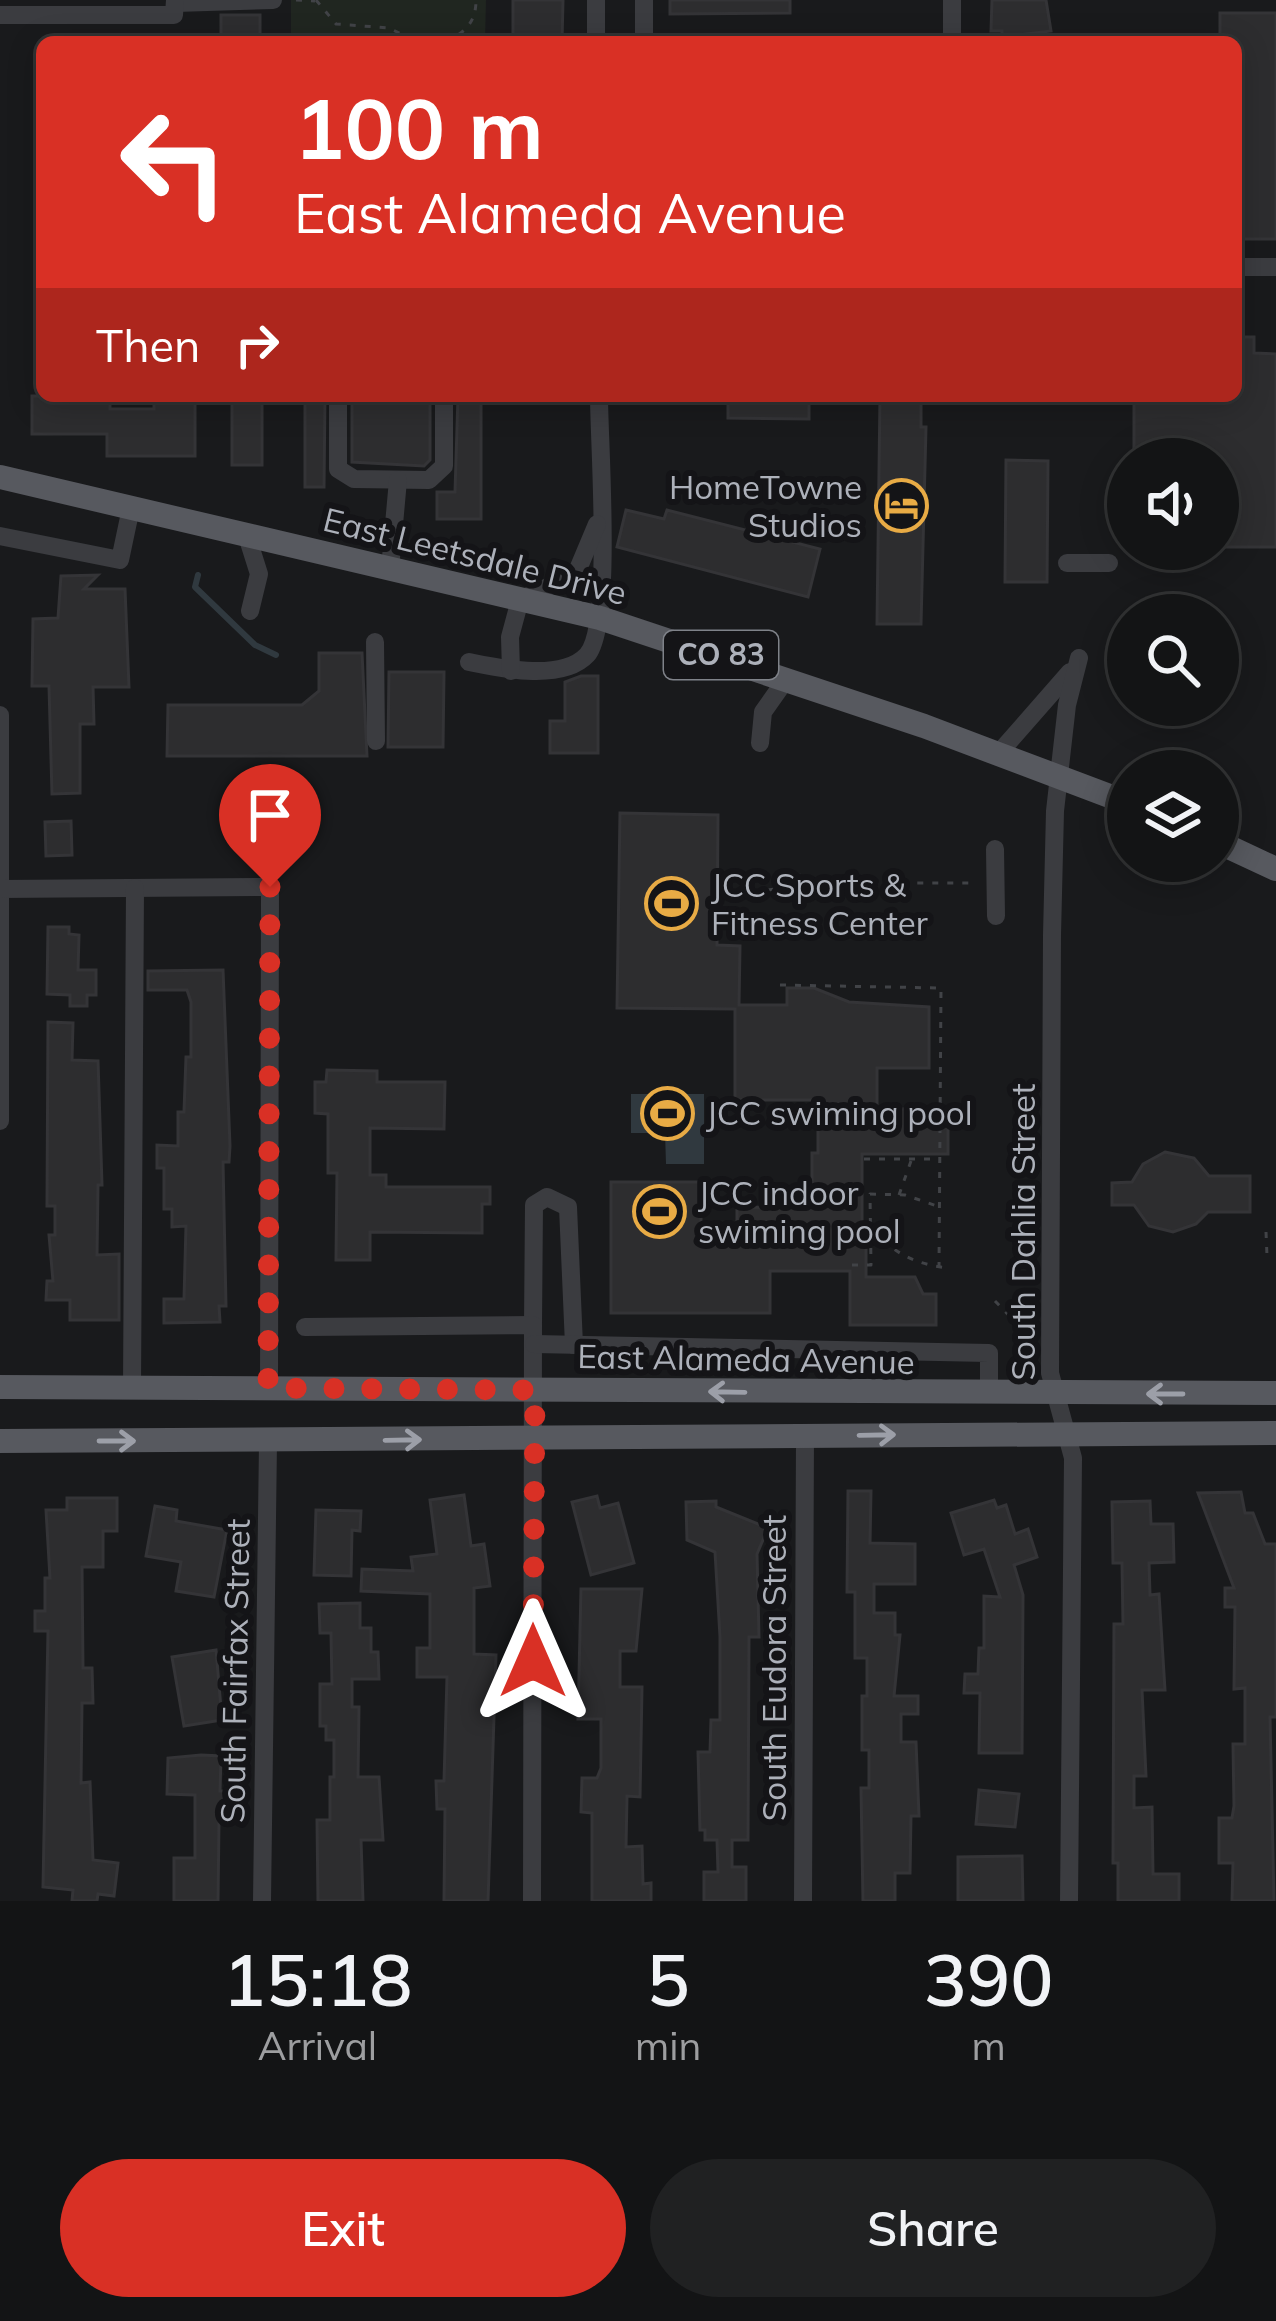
<!DOCTYPE html>
<html lang="en">
<head>
<meta charset="utf-8">
<style>
  :root { --surface:#131415; --page:#202122; --text:#f1f3f6; --muted:#9d9ea0; --line:#323334; --accent:#d93025 }
  body { margin:0; font-family:Mulish,sans-serif; background:var(--page); color:var(--text); height:100vh; display:flex; flex-direction:column; font-size:45px; white-space:nowrap }
  * { box-sizing:border-box; margin:0 }
  p { font-size:39px; color:var(--muted) }
  .icon { flex:none; width:66px; height:66px; fill:none; stroke:currentColor; stroke-width:2; stroke-linecap:round; stroke-linejoin:round }
  .map { position:relative; height:1901px; overflow:hidden }
  .panel { display:flex; flex-direction:column; background:var(--surface); flex:1 }
  .panel>* { flex:none }
  .hud { position:absolute; left:36px; top:36px; width:1206px; height:366px; border-radius:18px; box-shadow:0 6px 30px #0003,0 0 0 3px var(--line); background:#d93025; color:#fff; overflow:hidden }
  .tools { position:absolute; left:1107px; top:438px; display:grid; gap:24px }
  .tools a { display:grid; place-items:center; width:132px; height:132px; border-radius:50%; background:var(--surface); box-shadow:0 6px 30px #0003,0 0 0 3px var(--line); font-size:60px }
  .pin { position:absolute; display:grid; place-items:center; width:102px; height:102px; color:#fff; margin:-123px -51px; border-radius:50% 50% 50% 0; rotate:-45deg; box-shadow:0 0 12px #0007 }
  .pin .icon { rotate:45deg }
  .me { position:absolute; width:132px; margin:-66px; rotate:0deg; stroke-linejoin:round; filter:drop-shadow(0 0 9px #0008) }
  .turn { display:flex; align-items:center; gap:42px; height:252px; padding:0 60px; font-size:54px }
  .turn .icon { width:156px; height:156px; stroke-width:2.5 }
  .turn b { display:block; font-size:84px; line-height:102px }
  .then { display:flex; align-items:center; height:114px; padding:0 60px; background:#0003; gap:24px; font-size:45px }
  .eta { display:flex; justify-content:space-evenly; align-items:center; height:204px; text-align:center }
  .eta b { font-size:72px; font-weight:600; line-height:84px }
  .button { display:flex; gap:24px; margin-top:auto; padding:24px 60px }
  .button a { flex:1; height:138px; border-radius:72px; background:var(--accent); color:#fff; font-size:48px; font-weight:600; line-height:138px; text-align:center }
  .button a+a { background:var(--page); color:var(--text) }
  .map>svg:first-child { display:block }
  .green { fill:#202620 }
  .water { fill:#30393f }
  .lines { fill:none; stroke-linecap:round; stroke-linejoin:round }
  .stream { stroke:#30393f; stroke-width:6 }
  .building { fill:#2d2d2f; stroke:#343437; stroke-width:3 }
  .path { stroke:#414347; stroke-width:3; stroke-dasharray:6 9; stroke-linecap:butt }
  .minor { stroke:#3b3c40; stroke-width:18 }
  .major { stroke:#57595f; stroke-width:24 }
  .oneway { stroke:#9c9fa8 }
  .route { stroke:#d93025; stroke-width:21; stroke-dasharray:0 37.8 }
  .labels { text-anchor:middle; stroke-width:12; stroke-linejoin:round; paint-order:stroke }
  .shield { fill:#141417; stroke:#7f8289; stroke-width:3 }
  .shield-label { font-size:30px; font-weight:bold; fill:#adb1ba }
  .poi-label { font-size:33px; fill:#adb1ba; stroke:#141417; text-anchor:start }
  .street-label { font-size:33px; fill:#adb1ba; stroke:#141417 }
</style>
</head>
<body>
<div class="map">
<svg width="1276" height="1901" viewBox="0 0 1276 1901">
  <rect width="100%" height="100%" fill="#191a1c"/>
  <!-- green -->
  <path class="green" d="M291,0H486L485,42H291Z"/>
  <!-- water -->
  <path class="water" d="M631,1094H704V1164H666L665,1133H631Z"/>
  <g class="lines">
    <!-- stream -->
    <path class="stream" d="M198,575L195,587L255,645L276,655"/>
  </g>
  <!-- building -->
  <g class="building">
    <path d="M513,0H563L562,42H513Z"/>
    <path d="M670,0H790V13L670,14Z"/>
    <path d="M992,0H1046L1051,31L1002,37V31H991Z"/>
    <path d="M1220,13H1276V239H1236V42H1220Z"/>
    <rect x="221" y="15" width="39" height="22"/>
    <path d="M1236,337H1254V353L1276,354V547H1218V459H1134V396H1236Z"/>
    <path d="M32,396H110V409H154V396H195V456H107V434H32Z"/>
    <rect x="232" y="396" width="30" height="69"/>
    <path d="M305,396H325L324,487H305Z"/>
    <path d="M352,396H430V460L424,466L352,462Z"/>
    <path d="M458,396H481V519H437V492H455Z"/>
    <path d="M728,396H809V419L728,418Z"/>
    <path d="M880,396H921V427H926L921,624H877Z"/>
    <path d="M1006,460L1048,461L1047,582H1005Z"/>
    <path d="M626,510L664,519L667,510L820,549L808,597L617,547Z"/>
    <path d="M98,575L84,589H125L129,687H93L94,724H80V793L52,794L49,686H32L33,619L58,618L61,576Z"/>
    <path d="M319,653H362L367,756H167L168,705H302L319,691Z"/>
    <path d="M389,672H444L443,747H388Z"/>
    <path d="M581,676H598V753H550V721H565V682Z"/>
    <path d="M620,813L718,815L717,945L740,946L739,1005H787V988H814L849,1002L929,1007V1068H877V1109H948V1154H862V1223H866V1277H915L923,1294H936V1325H850V1271H770V1313H611V1182H701V1231H737V1207L812,1208V1153H818V1100H735V1009L617,1008Z"/>
    <path d="M71,821L72,855L46,856L45,822Z"/>
    <path d="M48,927H69V934L79,935L78,970H96V995H87V1006H70V995L47,994Z"/>
    <path d="M223,970L230,1146L229,1162H223L226,1306H219L220,1322L164,1323V1299H184L186,1226L172,1227V1209H164V1168H157V1145L178,1146V1112H184L186,1057H191V1002L187,990H148V971Z"/>
    <path d="M48,1022L73,1023L72,1060L98,1061L102,1185H98L97,1255L119,1254V1320H70V1300H46L47,1281H53L49,1235H55V1206H47Z"/>
    <path d="M327,1070L377,1071V1082H445L444,1129L370,1128V1175H386V1187H490V1204H482V1233L370,1232V1260H336L337,1173H328V1114L315,1113V1082H326Z"/>
    <path d="M1165,1152L1194,1158L1209,1176H1250V1212H1208L1196,1224L1173,1232L1149,1226L1134,1205H1112V1183L1132,1182L1143,1164Z"/>
    <path d="M848,1491H871L870,1543L915,1544V1584H874V1613H895V1635H900L894,1696H918V1714H901V1742H916L919,1816H911L910,1873H895V1901H863L861,1788H869V1750H862V1696H867V1658H855V1592H847Z"/>
    <path d="M1241,1492L1245,1513H1253L1265,1544H1276V1717H1270L1274,1901H1232L1233,1863H1219V1818H1232L1234,1806L1233,1744H1245V1688L1234,1689L1235,1607H1225V1588H1234L1198,1493Z"/>
    <path d="M464,1495L471,1546L484,1544L490,1586L474,1588V1654L496,1655L488,1901H444L445,1809H437L436,1781H444L447,1677H417V1648H430V1594L361,1591L362,1569L413,1571L411,1557L437,1554L430,1500Z"/>
    <path d="M597,1496L600,1508L618,1503L634,1563L591,1575L572,1502Z"/>
    <path d="M67,1498H117V1531H103V1567H82L83,1668H92L93,1703H82L81,1783L90,1782L93,1860L118,1863L114,1896L98,1894L97,1901H72L73,1890L43,1887L48,1631H35V1611H45V1578H50L46,1510H67Z"/>
    <path d="M994,1500L997,1508L1006,1505L1015,1534L1028,1529L1037,1557L1014,1565L1023,1595L1022,1753H979L980,1693H964L965,1674H978L979,1648H984V1596L1000,1597L984,1549L964,1555L951,1513Z"/>
    <path d="M716,1501V1507L768,1528L757,1554L759,1637H749L748,1840H732V1867H746V1901H704V1872H718L717,1840H705V1830H700L698,1752H710L711,1720H720V1637L715,1552L687,1540L686,1502Z"/>
    <path d="M1150,1501L1151,1524H1173L1174,1562L1149,1563L1150,1595L1159,1594L1165,1690H1142L1146,1776H1134V1808L1152,1807L1153,1874H1179V1901H1118V1863H1113L1114,1624H1123L1122,1563H1113L1112,1502Z"/>
    <path d="M155,1506L177,1510L176,1521L227,1530L214,1597L176,1591L181,1562L146,1556Z"/>
    <path d="M316,1510L361,1511L360,1531L352,1530L351,1576L314,1575Z"/>
    <path d="M581,1589H642L636,1651H620V1687H642L640,1797L627,1796L626,1847L642,1846L643,1884L651,1883V1901H592V1813L581,1812L582,1778H597L601,1768V1719H578Z"/>
    <path d="M360,1603V1628H371V1652H378L379,1679H352V1707H359L358,1777H379L383,1840H361L363,1901H318L317,1820H330V1777H334V1740H326V1726H320V1684H332L331,1633H320L319,1604Z"/>
    <path d="M216,1650L222,1720L184,1726L172,1657Z"/>
    <path d="M201,1755L221,1756L220,1791H225L224,1821H219L218,1901H174V1858H195V1795L167,1794L168,1758Z"/>
    <path d="M979,1790L1019,1794L1015,1827L976,1824Z"/>
    <path d="M1022,1856L1023,1901H958V1857Z"/>
  </g>
  <g class="lines">
    <!-- path -->
    <g class="path">
      <path d="M296,0L315,1"/>
      <path d="M316,0L336,24L389,28L417,42"/>
      <path d="M446,42C465,32 476,23 476,0"/>
      <path d="M776,886V879H800L799,873"/>
      <path d="M738,894L822,883H975"/>
      <path d="M780,985L941,988L939,1267"/>
      <path d="M864,1159H937"/>
      <path d="M899,1195L911,1161"/>
      <path d="M873,1229C893,1254 918,1265 949,1268"/>
      <path d="M1266,1232L1267,1256"/>
      <path d="M852,1265H871L870,1194L905,1195L937,1206"/>
      <path d="M995,1301L1020,1327"/>
    </g>
    <!-- minor -->
    <g class="minor">
      <path d="M596,0V42"/>
      <path d="M644,0V42"/>
      <path d="M952,0V42"/>
      <path d="M175,3L273,0"/>
      <path d="M0,15H174L175,0"/>
      <path d="M1236,267H1276"/>
      <path d="M338,396V469L354,479L429,480L444,466V396"/>
      <path d="M0,536L120,560L131,508"/>
      <path d="M247,536L259,574L250,611"/>
      <path d="M1067,563H1109"/>
      <path d="M390,569L398,480"/>
      <path d="M375,642L376,741"/>
      <path d="M469,662C499,668 562,682 587,655C613,626 599,445 599,396"/>
      <path d="M511,671L510,637L520,600L576,574L597,524"/>
      <path d="M0,715V1121"/>
      <path d="M760,743L763,712L787,678"/>
      <path d="M999,753L1070,672"/>
      <path d="M995,849L996,916"/>
      <path d="M1,889L270,887L269,1388"/>
      <path d="M533,1325L534,1205L547,1197L568,1207L574,1345"/>
      <path d="M305,1327L533,1325L532,1901"/>
      <path d="M534,1344L989,1353V1394"/>
      <path d="M132,1388L135,888"/>
      <path d="M262,1901L268,1442"/>
      <path d="M803,1901L805,1436"/>
      <path d="M1069,1901L1073,1458L1050,1373L1052,935L1055,811L1067,705L1079,658"/>
    </g>
    <!-- major -->
    <g class="major">
      <path d="M0,477L600,618L924,726L1128,803"/>
      <path d="M1218,842L1276,869"/>
      <path d="M0,1387L1276,1393"/>
      <path d="M0,1441L1276,1433"/>
    </g>
  </g>
  <!-- one-way arrows -->
  <defs><path id="oneway-shaft" d="M-6 0H5M1.5-3L5.5 0L1.5 3" fill="none" stroke-width="1.6" stroke-linecap="round" stroke-linejoin="round" transform="scale(3)"/></defs>
  <g class="oneway">
    <use href="#oneway-shaft" transform="translate(727 1392) rotate(-179)"/>
    <use href="#oneway-shaft" transform="translate(1165 1394) rotate(180)"/>
    <use href="#oneway-shaft" transform="translate(877 1435) rotate(-1)"/>
    <use href="#oneway-shaft" transform="translate(403 1440) rotate(-1)"/>
    <use href="#oneway-shaft" transform="translate(117 1441)"/>
  </g>
  <g class="lines">
    <!-- route -->
    <path class="route" d="M270,887L268,1388L535,1390L533,1661"/>
  </g>
  <!-- icons -->
  <defs>
    <symbol id="hotel-ring" viewBox="-11 -11 22 22"><circle r="9.5" fill="#141417" stroke="#e8ab45" stroke-width="1.5"/><path d="M-6-4.5h1.5V1H6V5H4.5V3h-9V5H-6ZM-4 0a1.8 1.8 0 1 1 3.6 0ZM.5 0V-2.5h3Q6-2.5 6 0Z" fill="#e8ab45"/></symbol>
    <symbol id="stadium-ring" viewBox="-11 -11 22 22"><circle r="9.5" fill="#141417" stroke="#e8ab45" stroke-width="1.5"/><path d="M0-5a6.5 5 0 1 0 0 10a6.5 5 0 1 0 0-10ZM-3.5-1.8h7v3.6h-7Z" fill="#e8ab45"/></symbol>
  </defs>
  <g fill-rule="evenodd">
    <use href="#hotel-ring" x="872" y="476" width="59" height="59"/>
    <use href="#stadium-ring" x="642" y="874" width="59" height="59"/>
    <use href="#stadium-ring" x="638" y="1084" width="59" height="59"/>
    <use href="#stadium-ring" x="630" y="1182" width="59" height="59"/>
  </g>
  <g class="labels">
    <!-- shield labels -->
    <rect class="shield" x="664" y="631" width="114" height="48" rx="9"/>
    <g class="shield-label">
      <text x="721" y="665">CO 83</text>
    </g>
    <!-- poi labels -->
    <g class="poi-label">
      <text x="862" y="499" text-anchor="end">HomeTowne<tspan x="862" dy="38">Studios</tspan></text>
      <text x="711" y="897">JCC Sports &amp;<tspan x="711" dy="38">Fitness Center</tspan></text>
      <text x="706" y="1125">JCC swiming pool</text>
      <text x="698" y="1205">JCC indoor<tspan x="698" dy="38">swiming pool</tspan></text>
    </g>
    <!-- street labels -->
    <g class="street-label">
      <text transform="translate(475 556) rotate(14)" y="12">East Leetsdale Drive</text>
      <text transform="translate(1023 1232) rotate(-90)" y="12">South Dahlia Street</text>
      <text transform="translate(746 1359) rotate(1)" y="12">East Alameda Avenue</text>
      <text transform="translate(774 1668) rotate(-90)" y="12">South Eudora Street</text>
      <text transform="translate(235 1671) rotate(-89)" y="12">South Fairfax Street</text>
    </g>
  </g>
</svg>
<div class="tools">
<a><svg class="icon" aria-label="sound" viewBox="0 0 24 24"><path d="M4 9h4l5-4v14l-5-4H4zM17 9q2 3 0 6"/></svg></a>
<a><svg class="icon" aria-label="search" viewBox="0 0 24 24"><circle cx="10" cy="10" r="6"/><path d="M15 15l6 6"/></svg></a>
<a><svg class="icon" aria-label="layers" viewBox="0 0 24 24"><path d="M12 4l9 5-9 5-9-5zM3 14l9 5 9-5"/></svg></a>
</div>
<div class="pin" style="left:270px;top:887px;background:#d93025"><svg class="icon" aria-label="arrive" viewBox="0 0 24 24"><path d="M6 21V4h12l-3 4 3 4H6"/></svg></div>
<svg class="me" style="left:533px;top:1661px" viewBox="-20 -20 40 40"><path d="M0-17L14 15 0 8-14 15z" fill="#d93025" stroke="#fff" stroke-width="4"/></svg>
<div class="hud">
<div class="turn"><svg class="icon" aria-label="left" viewBox="0 0 24 24"><path d="M17 20v-9H6M10 6l-5 5 5 5"/></svg><div><b>100 m</b>East Alameda Avenue</div></div>
<div class="then">Then<svg class="icon" aria-label="right" viewBox="0 0 24 24"><path d="M7 20v-9h11M14 6l5 5-5 5"/></svg></div>
</div>
</div>
<section class="panel">
<div class="eta">
<div><b>15:18</b><p>Arrival</p></div>
<div><b>5</b><p>min</p></div>
<div><b>390</b><p>m</p></div>
</div>
<div class="button"><a>Exit</a><a>Share</a></div>
</section>
</body>
</html>
